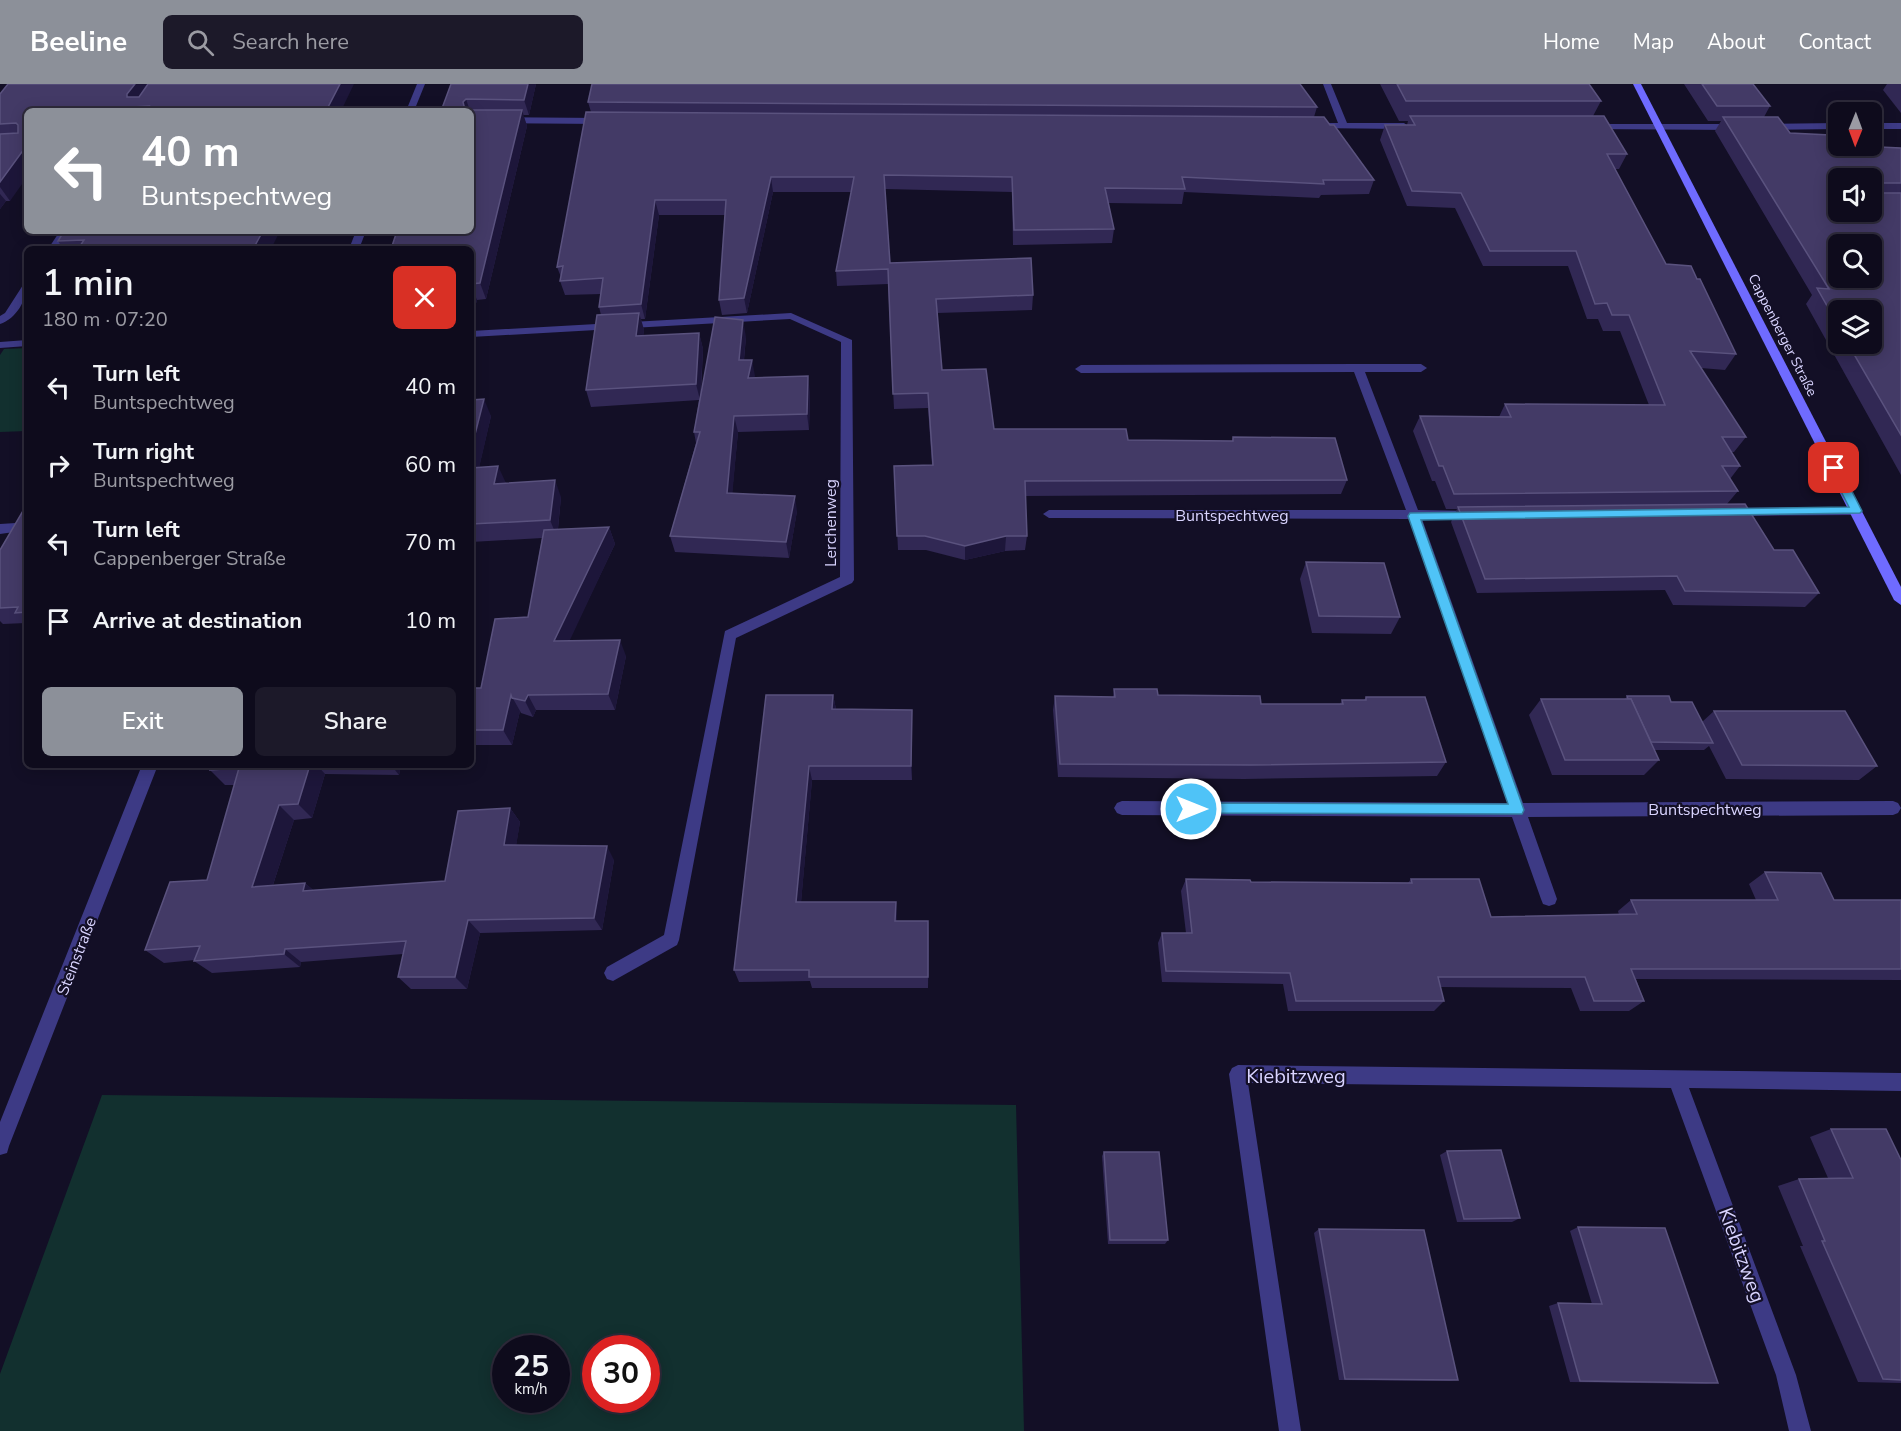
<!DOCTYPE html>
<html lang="en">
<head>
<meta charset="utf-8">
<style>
  :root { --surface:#0e0b1c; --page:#1c1929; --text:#f1f3f6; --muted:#9b9ba3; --line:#2e2b3b; --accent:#8c9099 }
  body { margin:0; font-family:"Nunito Sans",sans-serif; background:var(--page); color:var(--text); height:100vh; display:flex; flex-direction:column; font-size:22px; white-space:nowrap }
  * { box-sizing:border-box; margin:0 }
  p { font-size:20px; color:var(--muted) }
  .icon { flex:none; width:33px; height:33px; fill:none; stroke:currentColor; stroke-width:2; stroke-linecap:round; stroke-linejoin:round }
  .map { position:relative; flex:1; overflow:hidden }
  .drawer { position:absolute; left:24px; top:162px; width:450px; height:522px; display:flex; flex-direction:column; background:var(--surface); border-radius:9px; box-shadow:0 3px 15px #0003,0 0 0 2px var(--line) }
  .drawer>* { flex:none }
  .top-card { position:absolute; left:24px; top:24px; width:450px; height:126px; border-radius:9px; box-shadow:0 3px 15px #0003,0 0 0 2px var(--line); background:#8c9099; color:#fff; overflow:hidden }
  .needle { width:39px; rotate:181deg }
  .fabs { position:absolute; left:1828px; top:18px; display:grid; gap:12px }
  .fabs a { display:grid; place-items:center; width:54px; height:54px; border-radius:9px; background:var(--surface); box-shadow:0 3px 15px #0003,0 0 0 2px var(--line); font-size:30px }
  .speed { position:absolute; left:492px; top:1251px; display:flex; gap:12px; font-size:30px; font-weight:700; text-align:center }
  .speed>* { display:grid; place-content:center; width:78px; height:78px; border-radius:50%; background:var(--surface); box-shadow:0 3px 15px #0003,0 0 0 2px var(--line); line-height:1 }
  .speed small { font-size:15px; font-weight:400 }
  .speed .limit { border:9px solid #d22; background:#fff; color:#111 }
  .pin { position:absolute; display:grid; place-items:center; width:51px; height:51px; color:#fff; margin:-26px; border-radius:12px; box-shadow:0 3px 9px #0006 }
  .me { position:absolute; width:66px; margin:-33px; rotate:90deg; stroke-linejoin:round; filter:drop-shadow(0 0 4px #0008) }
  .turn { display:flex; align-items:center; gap:21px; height:126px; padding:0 18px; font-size:27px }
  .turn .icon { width:78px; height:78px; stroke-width:2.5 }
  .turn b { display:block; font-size:42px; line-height:51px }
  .round { display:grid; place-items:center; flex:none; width:63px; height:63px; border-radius:9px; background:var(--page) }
  .overview { display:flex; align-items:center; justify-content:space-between; height:102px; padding:0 18px }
  h1 { font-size:36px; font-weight:600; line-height:45px }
  .cta { display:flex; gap:12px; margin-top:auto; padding:12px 18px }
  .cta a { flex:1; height:69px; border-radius:9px; background:var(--accent); color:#fff; font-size:24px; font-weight:600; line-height:69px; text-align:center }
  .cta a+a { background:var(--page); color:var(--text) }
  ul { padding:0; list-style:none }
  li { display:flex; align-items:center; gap:18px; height:78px; padding:0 18px }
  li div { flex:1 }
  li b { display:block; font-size:22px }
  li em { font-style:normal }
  header { display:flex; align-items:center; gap:36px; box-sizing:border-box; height:84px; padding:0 30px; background:var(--accent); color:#fff }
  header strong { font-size:28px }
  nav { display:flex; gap:33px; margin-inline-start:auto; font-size:21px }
  .search { width:420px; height:54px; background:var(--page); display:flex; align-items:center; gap:15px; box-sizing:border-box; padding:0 21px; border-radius:9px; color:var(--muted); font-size:22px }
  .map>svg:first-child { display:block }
  .green { fill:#12302f; fill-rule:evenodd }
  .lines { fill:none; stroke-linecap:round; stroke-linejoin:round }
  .service { fill:#3d3a85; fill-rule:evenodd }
  .minor { fill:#3d3a85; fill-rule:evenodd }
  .secondary { fill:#6f6bff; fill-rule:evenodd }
  .wall { fill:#312854; fill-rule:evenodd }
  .shaded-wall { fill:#1d163a }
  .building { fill:#433a66; stroke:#5a527e; stroke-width:1.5; fill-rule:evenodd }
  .route { fill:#4fc3f7; stroke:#337fa1; stroke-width:1.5 }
  .labels { text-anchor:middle; stroke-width:4.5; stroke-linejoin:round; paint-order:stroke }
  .far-street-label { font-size:14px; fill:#d9d4ff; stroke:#130f26 }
  .street-label { font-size:16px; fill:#d9d4ff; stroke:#130f26 }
  .near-street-label { font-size:20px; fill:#d9d4ff; stroke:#130f26 }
</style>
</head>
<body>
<header>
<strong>Beeline</strong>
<div class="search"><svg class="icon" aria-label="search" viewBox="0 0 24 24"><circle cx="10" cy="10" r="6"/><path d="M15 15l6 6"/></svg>Search here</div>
<nav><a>Home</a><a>Map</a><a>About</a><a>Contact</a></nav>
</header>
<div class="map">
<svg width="1901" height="1347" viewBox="0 0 1901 1347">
  <rect width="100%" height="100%" fill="#130f26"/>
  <!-- green -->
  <g class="green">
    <path d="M27,264V347L0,348V271L4,265Z"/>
    <path d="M102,1011L1016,1021L1024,1347H0V1290ZM506,1264H556V1316H506ZM596,1264H646V1316H596Z"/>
  </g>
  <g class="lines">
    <!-- service -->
    <g class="service">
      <path d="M27,256V262L0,264V258Z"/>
      <path d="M16,439L21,441L22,444L21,447L0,450V440Z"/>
    </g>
    <!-- minor -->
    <g class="minor">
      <path d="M417,0H425L414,27H406Z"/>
      <path d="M1323,0H1331L1347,39H1404L1408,42L1404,45L1311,44L1310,42L1314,39H1338Z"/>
      <path d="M471,33L603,34L607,37L603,40L471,39Z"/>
      <path d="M1839,39V45L1764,46L1760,43L1764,40Z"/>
      <rect x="1872" y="39" width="29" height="6"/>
      <path d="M1590,40H1737L1741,43L1737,46L1587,45V41Z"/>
      <path d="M60,147H70L58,165H48Z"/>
      <path d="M356,147H366L359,165H349Z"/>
      <path d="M27,200C27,216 16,235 0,240V232L5,229L23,201Z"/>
      <path d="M791,229L852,256L854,496L852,499L736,554L679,856L677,861L613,897L607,895L604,889L607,883L664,851L725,547L840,493L841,258L790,235L471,253V247Z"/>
      <path d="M1358,280H1421L1427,284L1421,288H1365L1418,426L1472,427L1478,431L1472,435H1422L1523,719L1893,717L1898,719L1901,724L1898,729L1893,731L1528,733L1557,815L1555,820L1549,822L1543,820L1541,815L1512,733L1122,731L1117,729L1114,724L1117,719L1122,717L1508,719L1409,435L1049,434L1043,430L1049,426H1406L1354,288L1081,289L1075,285L1081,281Z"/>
      <path d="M1856,423L1862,427L1856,431L1730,432L1724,428L1730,424Z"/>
      <path d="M142,681H158L9,1062L7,1069L0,1071V1038Z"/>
      <path d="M1238,981L1901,989V1007L1689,1004L1796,1291L1811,1347H1789L1776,1291L1671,1004L1248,999L1301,1347H1279L1229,990L1232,984Z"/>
    </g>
    <!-- secondary -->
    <path class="secondary" d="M1633,0H1641L1901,503V521L1894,516Z"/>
  </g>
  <!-- wall -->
  <g class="wall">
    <path d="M451,0H536L529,31H523L527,42L486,215L477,216L475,223H471V165H391Z"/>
    <path d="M1380,0H1589L1601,17L1593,32L1627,70L1619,85H1615L1666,180L1736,270L1725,286L1701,284L1746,353L1734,368H1731L1740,382L1730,395L1738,407L1727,420L1819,509L1805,523L1673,521L1665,506L1477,509L1451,438L1457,425H1446L1435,397H1432L1413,347L1420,332L1499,333L1505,320L1649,321L1620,247H1603L1598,235H1587L1568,182H1483L1455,124L1407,122L1380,56L1385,41H1407L1408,37H1399Z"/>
    <path d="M1684,0H1753L1770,22L1764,33L1790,49L1837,61L1901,64V391L1806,220L1812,211L1715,47L1721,37H1708ZM1839,226L1872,260H1839Z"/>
    <path d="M1887,0H1901V29L1883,6Z"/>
    <path d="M0,10L341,27H27L10,117H6L0,125Z"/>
    <path d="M588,18L1317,23L1314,33L1330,41L1374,96L1369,110L1321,111L1319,114L1184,108L1182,120L1108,119L1114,145L1112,159L1013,161L1012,108L885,105L890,179L1033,211L1032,226L937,229L942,286L994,345L1128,356L1232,357L1233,353L1347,396L1341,410L1025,412L1027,452L1025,466L1005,467L965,476L926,466H898L894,382L932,381L928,324L894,325L888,200L837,202L836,187L851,108H773L747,229L722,231L719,216L725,131H659L645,235H641L644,246L643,252L699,249L703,265L701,310L746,253L744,276H752L754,294L810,308L809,346L738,348L732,409L797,427L789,474L675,468L670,452L696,359L694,348L699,316L591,323L586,306L601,231L599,223L601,210L565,211L560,197L561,193L557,183L591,28Z"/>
    <path d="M64,147L271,165H63L58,157Z"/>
    <path d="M471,316L491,332L479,383L506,399L561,413L558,445L609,443L615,460L569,556L626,572L615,626H536L533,633L521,629L520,627L512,661H471V604H481L528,533L542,454L471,458Z"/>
    <path d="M27,420V540L26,539L3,540L0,537V466Z"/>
    <path d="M1306,478L1400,533L1391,550L1312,549L1300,495Z"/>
    <path d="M1114,605L1158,611L1261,620H1340L1342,616H1364L1366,613L1446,678L1437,692L1244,695L1058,693L1053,626L1055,612L1113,613Z"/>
    <path d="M833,611L836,625L912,640V696H812L801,818L897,830V837L929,849L928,904H812L810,897L739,898L734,886Z"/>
    <path d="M1627,612L1671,618L1702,638L1714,627L1877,682L1859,696L1726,695L1709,662L1704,666H1654L1659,676L1644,691H1552L1529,631L1541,615H1625Z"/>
    <path d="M212,681H401L399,691L325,690L312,734L294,736L273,801L305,799L313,806L445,797L510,724L520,738L516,761L614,776L602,846L480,849L467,905H411L398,893L403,870L301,878L300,883L212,889L194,877L195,876L164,879L145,866L207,796L235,701H225L210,686Z"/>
    <path d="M1765,788L1834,816H1901V896L1636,895L1644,917L1629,927H1580L1571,904L1440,903L1444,917L1434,927H1288L1283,900L1162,898L1158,859L1162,849H1186L1181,807L1186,795L1251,798L1408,799L1411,795L1491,833L1619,831L1618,827L1631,816H1756L1749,800Z"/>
    <path d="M1831,1045L1901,1076V1299L1858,1298L1800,1162H1803L1778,1102L1799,1095L1828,1094L1810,1053Z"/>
    <path d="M1447,1067L1520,1134L1512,1138H1457L1440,1071Z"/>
    <path d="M1104,1068L1168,1156L1165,1160H1108L1102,1072Z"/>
    <path d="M1578,1143L1718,1299L1706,1300L1570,1298L1549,1222L1558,1219L1592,1220L1570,1147Z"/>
    <path d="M1319,1145L1458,1296L1450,1297L1339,1296L1314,1149Z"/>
  </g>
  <!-- shaded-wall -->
  <g class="shaded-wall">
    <path d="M135,0H155L133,23L127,13V10Z"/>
    <path d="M340,0H354L341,27H326Z"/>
    <path d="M528,0H536L529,31L524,16Z"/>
    <path d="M466,15L470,27H466L463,18Z"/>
    <path d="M522,26L527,42L486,215L480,199Z"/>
    <path d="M27,61V93L10,117L0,103V98Z"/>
    <path d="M771,93L773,108L747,229L744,214Z"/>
    <path d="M0,110L6,117L0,125Z"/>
    <path d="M655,116L659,131L645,235L641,220Z"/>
    <path d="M263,147H280L271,165H253Z"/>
    <path d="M471,201L477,216L475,223L471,212Z"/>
    <path d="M639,229L644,246L641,269L636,252Z"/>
    <path d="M743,236L746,253L742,293L739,276Z"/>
    <path d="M699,249L703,265L700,316L696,300Z"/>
    <path d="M752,276L755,292L751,310L748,294Z"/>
    <path d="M808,292L810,308L809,346L807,330Z"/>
    <path d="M484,315L491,332L475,402L471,393V366Z"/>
    <path d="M734,332L738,348L731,425L727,409Z"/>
    <path d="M498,382L506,399L494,400Z"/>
    <path d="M555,396L561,413L557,453L550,436Z"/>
    <path d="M795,412L797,427L789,474L786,458Z"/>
    <path d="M609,443L615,460L562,573L554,557Z"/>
    <path d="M1006,452L1005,467L965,476V462Z"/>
    <path d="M620,556L626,572L615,626L608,610Z"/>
    <path d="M511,611L520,627L512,661L503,646Z"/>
    <path d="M528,611L536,626L533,633L525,617Z"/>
    <path d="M833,611L836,625H832Z"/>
    <path d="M912,626V696L911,682Z"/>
    <path d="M310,681H317L325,690L312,734L298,720Z"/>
    <path d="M391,681H401L399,691Z"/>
    <path d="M809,682L812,696L800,830L796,818Z"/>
    <path d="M279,721L294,736L268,816L252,803Z"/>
    <path d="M510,724L520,738L514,775L504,761Z"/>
    <path d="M607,762L614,776L602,846L594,834Z"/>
    <path d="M305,799L320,812L303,807Z"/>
    <path d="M896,818L897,830V850L895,837Z"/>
    <path d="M468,836L480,849L467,905L455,893Z"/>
    <path d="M928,837L929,849L928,904Z"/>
    <path d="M285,865L301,878L300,883L284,870Z"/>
  </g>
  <!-- building -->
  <g class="building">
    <path d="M8,0H135L127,10V13H139L148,0H340L326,27H145L149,22L56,27H27V61L0,98V50L18,49V41L16,39L0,40V10Z"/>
    <path d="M451,0H528L524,16L466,15L463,18L465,26H522L480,199L471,200V165H433L434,162L391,165L397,147H471V27H441Z"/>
    <path d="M592,0H1300L1317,23L588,18Z"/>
    <path d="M1397,0H1589L1601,17H1406Z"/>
    <path d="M1702,0H1753L1770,22H1717Z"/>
    <path d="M586,28L1324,33L1330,41H1334L1374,96H1323L1324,100L1182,93L1185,105L1105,104L1114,145L1014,146L1012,93L884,91L890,179L1031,174L1033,211L936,215L942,286L986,285L994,345H1126L1128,356L1233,357V353L1335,354L1347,396L1025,397L1027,452H1006L965,462L925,452H897L894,382L933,381L928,309L893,310L888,185L836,187L854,93H771L744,214L719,216L726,116H655L641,220L599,223L603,194L560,197L563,182L557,183Z"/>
    <path d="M1410,32H1604L1627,70H1607L1666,180L1691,182L1697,195H1700L1736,270L1690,267L1746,353H1722L1740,382H1722L1738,407L1454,410L1443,382H1439L1420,332L1511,333L1505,320L1665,321L1629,231H1612L1607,219L1595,220L1576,167H1490L1461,109L1412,107L1385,41H1415Z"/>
    <path d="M1723,33H1778L1790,49L1830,51L1837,61L1901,64V99H1883L1881,107L1883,109H1901V351L1848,260H1872V226H1839V243L1817,204L1829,205ZM1839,94H1872V128H1839ZM1839,160H1872V194H1839Z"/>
    <path d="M64,147H263L253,165H88L91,162H80L84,156L58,157Z"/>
    <path d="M639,229L636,252L699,249L696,300L586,306L597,231Z"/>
    <path d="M715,233L743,236L739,276H752L748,294L808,292L807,330L734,332L727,409L795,412L786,458L670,452L700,348H694Z"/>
    <path d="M484,315L471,366V316Z"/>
    <path d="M498,382L494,400L555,396L550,436L471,440V384Z"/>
    <path d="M27,420V528L15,529L18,523L0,524V466Z"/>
    <path d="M1745,420L1774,466H1793L1819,509L1685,507L1677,492L1485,495L1458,423Z"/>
    <path d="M609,443L554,557L620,556L608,610L528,611L525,617L512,614L511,611L503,646H471V604H481L495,535L528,533L544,446Z"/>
    <path d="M1306,478L1384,479L1400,533L1319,532Z"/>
    <path d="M1114,605H1157L1158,611L1260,612L1261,620H1343L1342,616H1366V613H1425L1446,678L1250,681L1060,680L1055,612L1115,613Z"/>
    <path d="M766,611H833L832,625L912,626L911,682H809L796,818H896L895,837H928V893H809V886H734Z"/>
    <path d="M1627,612H1669L1671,618H1692L1713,659L1651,658L1631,615H1628Z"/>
    <path d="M1541,615H1631L1659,676H1565Z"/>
    <path d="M1714,627H1845L1877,682L1742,681Z"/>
    <path d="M212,681H310L298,720L279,721L252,803L305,799L303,807L445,797L458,727L510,724L504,761L607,762L594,834L468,836L455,893H398L406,857L285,865L284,870L194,877L200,862L145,866L170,798L207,796L239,684L210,686Z"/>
    <path d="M1765,788L1821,789L1834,816H1901V885H1631L1644,917H1594L1585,893H1438L1444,917H1296L1290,889L1166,887L1162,849H1192L1186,795L1250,796L1251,798L1412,799L1411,795H1479L1491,833L1637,830L1631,816H1778Z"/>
    <path d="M1831,1045H1886L1901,1076V1296L1883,1295L1822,1157H1825L1799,1095L1853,1094Z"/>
    <path d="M1501,1066L1520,1134L1464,1135L1447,1067Z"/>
    <path d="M1104,1068H1159L1168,1156H1110Z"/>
    <path d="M1578,1143L1665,1144L1718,1299L1580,1297L1558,1219L1602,1220Z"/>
    <path d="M1319,1145L1424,1146L1458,1296L1345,1295Z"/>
  </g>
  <!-- route -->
  <path class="route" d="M1834,380L1840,384L1862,427L1860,429L1421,436L1524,726L1522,730L1186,729L1184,725L1186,720L1191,719L1508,720L1408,432L1410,429L1849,423L1829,384Z"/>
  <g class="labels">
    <!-- far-street labels -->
    <g class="far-street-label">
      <text transform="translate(1783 251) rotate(63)" y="5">Cappenberger Straße</text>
    </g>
    <!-- street labels -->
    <g class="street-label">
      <text x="1232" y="437">Buntspechtweg</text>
      <text transform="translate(830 439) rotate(-90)" y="6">Lerchenweg</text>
      <text x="1705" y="731">Buntspechtweg</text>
      <text transform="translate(76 872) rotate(-69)" y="6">Steinstraße</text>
    </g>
    <!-- near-street labels -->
    <g class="near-street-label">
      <text x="1296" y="999">Kiebitzweg</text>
      <text transform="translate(1742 1171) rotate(70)" y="7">Kiebitzweg</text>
    </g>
  </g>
</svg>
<div class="fabs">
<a><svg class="needle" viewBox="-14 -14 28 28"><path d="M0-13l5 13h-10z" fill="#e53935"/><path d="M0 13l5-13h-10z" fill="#9b9ba3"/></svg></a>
<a><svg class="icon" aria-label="sound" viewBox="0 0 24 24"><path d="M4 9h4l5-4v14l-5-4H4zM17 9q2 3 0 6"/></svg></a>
<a><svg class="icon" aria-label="search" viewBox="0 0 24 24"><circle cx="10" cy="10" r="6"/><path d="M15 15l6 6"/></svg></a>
<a><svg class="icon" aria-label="layers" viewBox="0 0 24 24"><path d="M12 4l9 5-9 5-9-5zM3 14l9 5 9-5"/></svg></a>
</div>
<div class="speed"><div>25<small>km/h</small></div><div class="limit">30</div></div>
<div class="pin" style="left:1834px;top:384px;background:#d93025"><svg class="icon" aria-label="arrive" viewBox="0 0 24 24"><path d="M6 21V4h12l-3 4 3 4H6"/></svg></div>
<svg class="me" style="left:1191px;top:725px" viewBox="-20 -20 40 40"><circle r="17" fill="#4fc3f7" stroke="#fff" stroke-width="3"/><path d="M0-11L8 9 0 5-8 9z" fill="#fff"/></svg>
<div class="top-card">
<div class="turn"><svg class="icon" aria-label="left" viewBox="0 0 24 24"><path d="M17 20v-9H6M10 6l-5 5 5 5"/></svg><div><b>40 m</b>Buntspechtweg</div></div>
</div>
<section class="drawer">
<div class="overview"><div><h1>1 min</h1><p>180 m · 07:20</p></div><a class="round" style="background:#d93025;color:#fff"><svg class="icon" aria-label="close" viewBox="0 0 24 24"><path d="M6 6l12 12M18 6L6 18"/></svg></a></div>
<ul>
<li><svg class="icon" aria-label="left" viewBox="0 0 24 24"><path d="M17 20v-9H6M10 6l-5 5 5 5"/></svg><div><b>Turn left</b><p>Buntspechtweg</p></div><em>40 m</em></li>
<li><svg class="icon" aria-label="right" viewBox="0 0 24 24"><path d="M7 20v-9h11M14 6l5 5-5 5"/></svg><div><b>Turn right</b><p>Buntspechtweg</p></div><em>60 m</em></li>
<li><svg class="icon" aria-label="left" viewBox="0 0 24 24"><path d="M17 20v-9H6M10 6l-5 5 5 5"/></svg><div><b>Turn left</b><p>Cappenberger Straße</p></div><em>70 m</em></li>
<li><svg class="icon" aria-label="arrive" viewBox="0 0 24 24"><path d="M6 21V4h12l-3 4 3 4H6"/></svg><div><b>Arrive at destination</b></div><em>10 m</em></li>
</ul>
<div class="cta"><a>Exit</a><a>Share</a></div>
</section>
</div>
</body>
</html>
